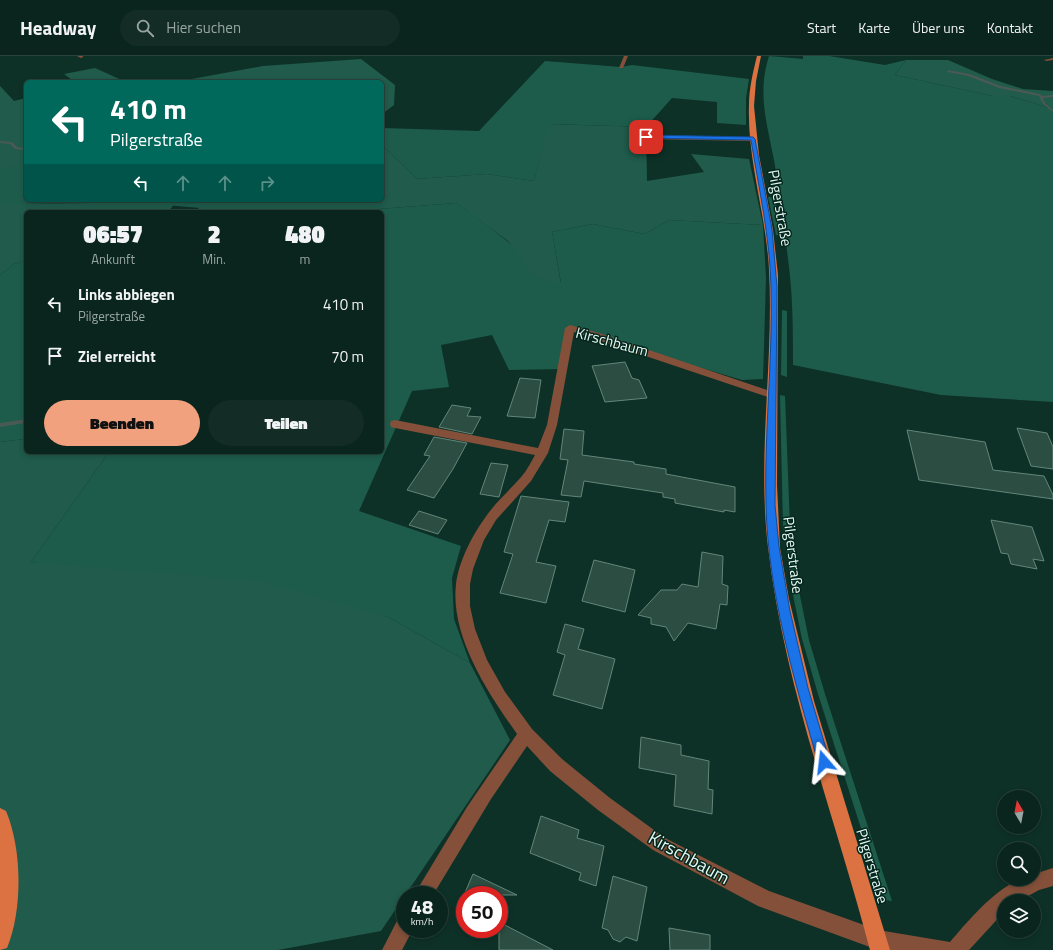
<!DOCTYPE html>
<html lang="de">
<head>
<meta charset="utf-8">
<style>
  :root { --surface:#0a251d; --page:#132d26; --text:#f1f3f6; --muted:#99a5a4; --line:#2a423b; --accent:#f2a17e }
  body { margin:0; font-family:"Titillium Web",sans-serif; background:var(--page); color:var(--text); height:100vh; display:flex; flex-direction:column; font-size:15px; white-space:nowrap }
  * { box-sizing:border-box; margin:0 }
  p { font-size:13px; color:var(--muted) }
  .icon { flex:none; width:22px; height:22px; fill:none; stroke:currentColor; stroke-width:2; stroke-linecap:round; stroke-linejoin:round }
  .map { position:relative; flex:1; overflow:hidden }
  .details { position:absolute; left:24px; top:154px; width:360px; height:244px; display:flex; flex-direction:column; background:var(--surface); border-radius:6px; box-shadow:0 2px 6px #0003,0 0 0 1px var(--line) }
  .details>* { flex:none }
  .guide { position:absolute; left:24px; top:24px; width:360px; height:122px; border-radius:6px; box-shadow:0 2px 6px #0003,0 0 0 1px var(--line); background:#00695c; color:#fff; overflow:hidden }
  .needle { width:26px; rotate:350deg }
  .fabs { position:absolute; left:997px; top:734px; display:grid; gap:8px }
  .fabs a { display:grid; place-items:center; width:44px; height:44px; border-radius:50%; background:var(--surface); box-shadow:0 2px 6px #0003,0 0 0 1px var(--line); font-size:20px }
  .speed { position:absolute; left:396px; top:830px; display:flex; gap:8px; font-size:20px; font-weight:700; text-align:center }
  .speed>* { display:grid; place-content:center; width:52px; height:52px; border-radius:50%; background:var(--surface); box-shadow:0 2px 6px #0003,0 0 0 1px var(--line); line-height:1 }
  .speed small { font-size:10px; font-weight:400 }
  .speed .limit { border:6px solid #d22; background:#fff; color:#111 }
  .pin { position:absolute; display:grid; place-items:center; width:34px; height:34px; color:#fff; margin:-17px; border-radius:8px; box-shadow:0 2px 6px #0006 }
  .me { position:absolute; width:44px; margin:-22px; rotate:343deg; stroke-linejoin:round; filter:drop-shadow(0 0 3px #0008) }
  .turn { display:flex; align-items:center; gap:14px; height:84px; padding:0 20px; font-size:18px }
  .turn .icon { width:52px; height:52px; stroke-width:2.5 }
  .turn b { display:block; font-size:28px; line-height:34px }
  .lanes { display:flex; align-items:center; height:38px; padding:0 20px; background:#0003; justify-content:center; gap:20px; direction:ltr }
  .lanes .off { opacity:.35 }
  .eta { display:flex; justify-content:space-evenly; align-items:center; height:68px; text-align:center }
  .eta b { font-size:24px; font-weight:800; line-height:28px }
  .primary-button { display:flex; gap:8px; margin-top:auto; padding:8px 20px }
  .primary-button a { flex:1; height:46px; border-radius:24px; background:var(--accent); color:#111; font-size:16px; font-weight:800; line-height:46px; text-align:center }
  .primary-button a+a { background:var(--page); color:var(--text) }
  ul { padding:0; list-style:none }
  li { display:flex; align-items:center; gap:12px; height:52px; padding:0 20px }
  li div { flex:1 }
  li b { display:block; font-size:15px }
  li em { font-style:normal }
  header { display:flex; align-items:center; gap:24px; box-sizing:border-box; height:56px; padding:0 20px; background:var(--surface); border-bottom:1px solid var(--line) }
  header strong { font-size:19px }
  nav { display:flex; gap:22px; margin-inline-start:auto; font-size:14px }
  .search { width:280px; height:36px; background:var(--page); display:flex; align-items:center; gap:10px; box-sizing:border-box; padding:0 14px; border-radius:22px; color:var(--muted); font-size:15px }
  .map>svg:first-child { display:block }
  .green { fill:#1d5c4b }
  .forest { fill:#205b4b }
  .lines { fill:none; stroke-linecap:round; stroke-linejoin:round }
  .stream { fill:#495954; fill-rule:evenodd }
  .building { fill:#2b4d42; stroke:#63867a }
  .minor { fill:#84503a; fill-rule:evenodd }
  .major { fill:#dc7242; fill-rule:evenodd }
  .route { fill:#1a73e8; stroke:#114b97 }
  .labels { text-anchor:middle; stroke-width:3; stroke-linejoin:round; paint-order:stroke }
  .street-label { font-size:15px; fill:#e6f9f2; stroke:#04271e }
  .near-street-label { font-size:18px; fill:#e6f9f2; stroke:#04271e }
</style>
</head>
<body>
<header>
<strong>Headway</strong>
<div class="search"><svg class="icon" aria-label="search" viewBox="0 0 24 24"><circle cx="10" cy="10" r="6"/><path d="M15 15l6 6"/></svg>Hier suchen</div>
<nav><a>Start</a><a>Karte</a><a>Über uns</a><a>Kontakt</a></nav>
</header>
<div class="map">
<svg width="1053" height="894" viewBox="0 0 1053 894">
  <rect width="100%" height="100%" fill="#0e3127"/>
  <!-- green -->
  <g class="green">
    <path d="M769,0L803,3V0H829L885,9L906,4L895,19L993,40H1010L1050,52L1053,56V346L941,339L793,309C793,274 793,239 788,203C784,170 780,137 774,104C767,67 757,38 769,0Z"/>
    <path d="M545,5L621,11L632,9L749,23L746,42V69L717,67V46L672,42L646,71L550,68L534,125L487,118L417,123L382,89V72L479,75Z"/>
    <path d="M26,104V144H216L200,152L118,145L0,149V107Z"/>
    <path d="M768,141H775L781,180L776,179Z"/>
    <path d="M456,147C493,172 526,201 561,227L552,176L593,168L645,178L669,164L763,169L766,222L763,323L742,324L571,273L563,313L509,314L492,279L441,289L449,331L412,335L359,455L461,490L452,522L454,563L470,607L388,561L31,506L109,396H382V156H340Z"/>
    <path d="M26,205V383L0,386V219L14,208Z"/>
    <path d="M782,254L787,255V321L781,319Z"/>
    <path d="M780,339L785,340L790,471L799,535L809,584L825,638L892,845L884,844L818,638L802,583L792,534L783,471Z"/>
  </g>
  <!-- forest -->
  <g class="forest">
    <path d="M361,3L395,29L394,49L382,58V26H175L263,10Z"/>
    <path d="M906,4H948L992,23L1023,33L1053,35V56L1050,52L1010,40H993L895,19Z"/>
    <path d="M95,12L126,26H70L72,24L64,18Z"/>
    <path d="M0,30L14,45L26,42V111L11,110L0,114Z"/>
    <path d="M549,68L646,71L647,125L704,116L691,98L749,103L763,169L669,164L645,178L593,168L552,176L561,228L533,220L514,192L508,185L456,147L340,156H198L199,149L209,144H382V89L417,123L487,118L534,125Z"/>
    <path d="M176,146L168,156H26V205L14,208L0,219V148Z"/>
    <path d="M26,383V396H109L31,506L262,525L388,561L470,607L510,684L381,875L278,894H0V386Z"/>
  </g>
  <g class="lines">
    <!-- stream -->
    <g class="stream">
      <path d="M948,14L970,18L1001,30L1040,38L1042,40L1053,39V41L1043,42L1045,47L1053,54V56L1043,48L1039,40L999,32L968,20L947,16Z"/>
      <path d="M0,85L12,86L17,91L26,92V94L15,93L10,88L0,87Z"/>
      <path d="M26,363V367L0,371V367Z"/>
    </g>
  </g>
  <!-- building -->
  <g class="building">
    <path d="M625,306L632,322L639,324L647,342L605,346L592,310Z"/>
    <path d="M520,322L541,324L535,362L507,360Z"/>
    <path d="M452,349L471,352L467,360L481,361L472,378L439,371Z"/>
    <path d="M1017,372L1047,377L1053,391V413L1031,410Z"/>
    <path d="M564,373L584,375L582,399L634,406V408L666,413V418L735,431V456L724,454V456L675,447V443L663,441V437L584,425L581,441L561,439L568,404L560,403Z"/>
    <path d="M907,374L985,386L993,414L1044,420L1053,439V443L919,424Z"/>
    <path d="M434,381L467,387L453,413L434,442L407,434L430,400L424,399Z"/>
    <path d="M491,407L508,409L499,441L480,438Z"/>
    <path d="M521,440L569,446L565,466L549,464L536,506L556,510L546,547L500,537L513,498L504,496Z"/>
    <path d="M419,455L447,464L438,478L409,469Z"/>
    <path d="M991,464L1032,471L1044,505L1033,503L1037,513L1011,508L1008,498L1001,497Z"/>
    <path d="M702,496L723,500L722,528L728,530L727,549L720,548L716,573L688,567L674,585L666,571L651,568V562L638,559L661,534H677L682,528L698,531Z"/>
    <path d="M594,504L635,514L625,556L582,545Z"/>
    <path d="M565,568L584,573L578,593L615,603L602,653L553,639L565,599L557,596Z"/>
    <path d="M641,681L681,689V699L709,705L708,733L713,734L712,758L674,750L676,719L639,712Z"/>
    <path d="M541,760L579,774L577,782L604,790L596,830L579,824L581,817L530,797Z"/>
    <path d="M473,818L517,839H464Z"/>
    <path d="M613,820L647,831L637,885L626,881L620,886L613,883L608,874L602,872Z"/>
    <path d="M499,866L553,894H499Z"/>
    <path d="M669,872L710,879V894H670Z"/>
  </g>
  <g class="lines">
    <!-- minor -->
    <g class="minor">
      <path d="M77,0H83V1L81,2Z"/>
      <path d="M624,0H628L623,12H619Z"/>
      <path d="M1053,2V4L1046,5L1044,4Z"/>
      <path d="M643,80L753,81L756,83L753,85L645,83L642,81Z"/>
      <path d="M570,269L599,277L776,337L777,339L776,341H768L574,276L557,369L548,397L531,425L496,464L484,484L473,513L470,528V550L475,573L487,604L505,636L532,673L562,703L610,742L665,782L769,835L878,874L950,886C967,866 996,831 1022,823C1025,822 1030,823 1034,823V818L1053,812V830L1039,834L1019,845H1004V856L969,894H878L758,850L653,794L598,754L550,715L527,690L491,743L433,839H414L467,751L517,678C488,637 450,580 456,528C459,504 473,478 487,459C497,445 511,433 522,420C527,414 531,406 535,399L395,372L391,371L390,368L391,365L395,364L538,392L547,369L565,272Z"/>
      <path d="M405,861V873H413L402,894H382L398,863Z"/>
    </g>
    <!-- major -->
    <g class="major">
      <path d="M757,0H761L756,25L754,50L759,99L773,174L778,219L777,429L780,492L789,543L814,645L890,894H870C835,761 784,629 768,491C757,399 774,305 769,213C766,158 747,104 749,49C749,33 753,16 757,0Z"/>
      <path d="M0,752L6,755C22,793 23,853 7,892L0,894Z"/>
    </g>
  </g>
  <!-- route -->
  <path class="route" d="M646,79L753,81L755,83L772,173L777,231L775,449L779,491L790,555L808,632L830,706L829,710L824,712L820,710L818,706C794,623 768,536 766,449C764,377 773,304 771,231C770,182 759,133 751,84L644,82Z"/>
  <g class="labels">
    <!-- street labels -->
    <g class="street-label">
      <text transform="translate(780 152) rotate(80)" y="5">Pilgerstraße</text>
      <text transform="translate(612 286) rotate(15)" y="5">Kirschbaum</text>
      <text transform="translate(793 499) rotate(83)" y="5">Pilgerstraße</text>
      <text transform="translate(872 810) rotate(73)" y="5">Pilgerstraße</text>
    </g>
    <!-- near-street labels -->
    <g class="near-street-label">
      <text transform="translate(689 802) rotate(29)" y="6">Kirschbaum</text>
    </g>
  </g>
</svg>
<div class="fabs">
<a><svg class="needle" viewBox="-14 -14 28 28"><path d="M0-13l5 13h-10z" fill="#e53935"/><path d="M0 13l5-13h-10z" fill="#99a5a4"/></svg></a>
<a><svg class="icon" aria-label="search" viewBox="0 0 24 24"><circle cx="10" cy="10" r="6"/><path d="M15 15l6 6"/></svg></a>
<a><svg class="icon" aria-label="layers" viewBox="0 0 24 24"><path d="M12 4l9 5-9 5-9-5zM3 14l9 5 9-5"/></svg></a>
</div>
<div class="speed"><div>48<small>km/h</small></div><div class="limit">50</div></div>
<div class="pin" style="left:646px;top:81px;background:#d93025"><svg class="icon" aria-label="arrive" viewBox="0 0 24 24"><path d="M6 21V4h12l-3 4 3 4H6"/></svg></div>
<svg class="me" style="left:824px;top:706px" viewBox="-20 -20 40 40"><path d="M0-17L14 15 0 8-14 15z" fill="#1a73e8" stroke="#fff" stroke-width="4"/></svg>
<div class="guide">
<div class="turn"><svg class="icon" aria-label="left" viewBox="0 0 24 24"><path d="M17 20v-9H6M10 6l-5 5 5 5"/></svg><div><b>410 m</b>Pilgerstraße</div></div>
<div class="lanes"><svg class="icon" aria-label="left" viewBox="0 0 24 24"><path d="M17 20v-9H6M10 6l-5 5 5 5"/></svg><svg class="icon off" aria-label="ahead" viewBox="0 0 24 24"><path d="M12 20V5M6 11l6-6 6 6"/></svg><svg class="icon off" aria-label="ahead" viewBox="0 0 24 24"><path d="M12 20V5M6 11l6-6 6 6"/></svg><svg class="icon off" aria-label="right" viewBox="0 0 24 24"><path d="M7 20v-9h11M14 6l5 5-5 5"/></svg></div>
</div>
<section class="details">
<div class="eta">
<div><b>06:57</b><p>Ankunft</p></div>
<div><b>2</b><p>Min.</p></div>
<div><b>480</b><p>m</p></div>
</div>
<ul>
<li><svg class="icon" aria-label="left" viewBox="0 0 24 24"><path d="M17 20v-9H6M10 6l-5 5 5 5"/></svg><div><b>Links abbiegen</b><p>Pilgerstraße</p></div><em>410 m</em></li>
<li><svg class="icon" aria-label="arrive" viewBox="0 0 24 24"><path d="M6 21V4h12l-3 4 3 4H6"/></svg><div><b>Ziel erreicht</b></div><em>70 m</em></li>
</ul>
<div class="primary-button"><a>Beenden</a><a>Teilen</a></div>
</section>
</div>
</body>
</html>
